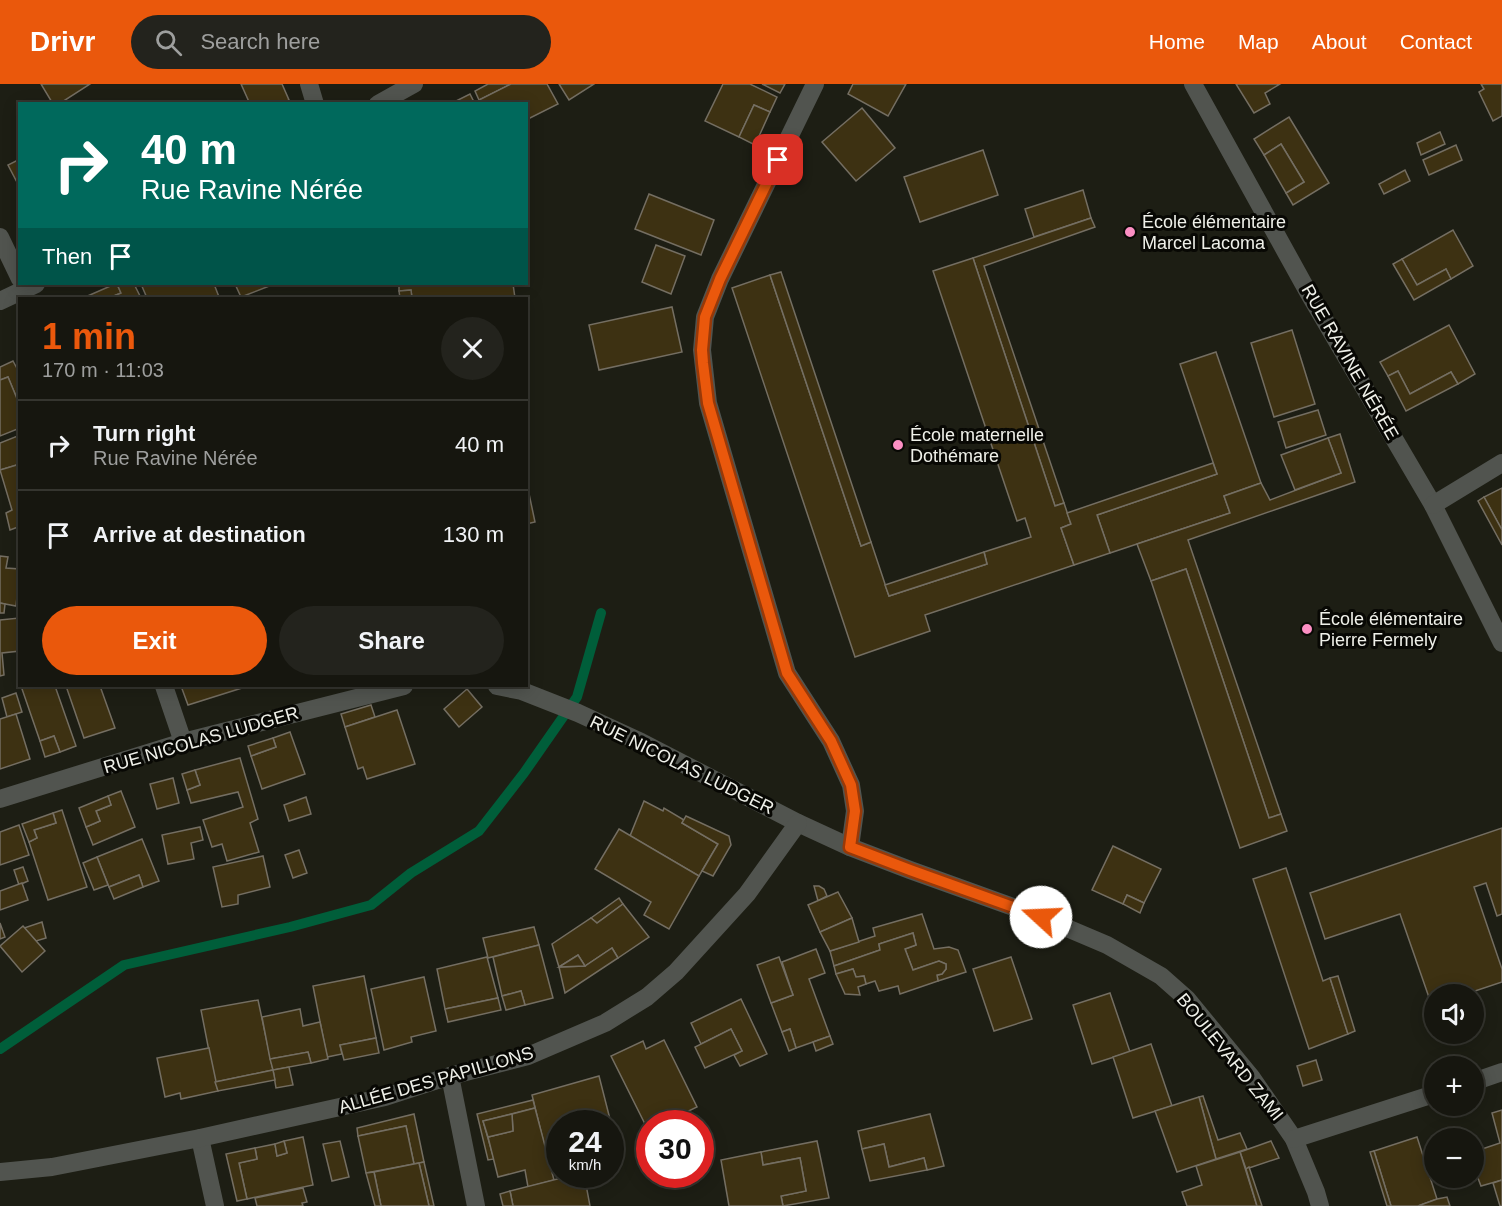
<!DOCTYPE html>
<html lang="en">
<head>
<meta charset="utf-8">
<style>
  :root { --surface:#16160f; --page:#23231d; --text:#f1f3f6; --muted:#9e9f9e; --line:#35352f; --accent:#ea580c }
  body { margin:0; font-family:Arial,sans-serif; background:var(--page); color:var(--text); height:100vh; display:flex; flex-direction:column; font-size:22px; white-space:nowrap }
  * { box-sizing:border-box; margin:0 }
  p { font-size:20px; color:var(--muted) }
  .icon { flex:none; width:33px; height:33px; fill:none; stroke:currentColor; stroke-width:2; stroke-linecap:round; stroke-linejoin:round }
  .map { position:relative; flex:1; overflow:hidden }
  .sheet { position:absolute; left:18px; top:213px; width:510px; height:390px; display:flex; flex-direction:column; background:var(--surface); border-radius:0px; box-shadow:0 3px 15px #0003,0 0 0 2px var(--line) }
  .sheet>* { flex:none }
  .banner { position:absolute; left:18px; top:18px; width:510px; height:183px; border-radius:0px; box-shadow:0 3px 15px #0003,0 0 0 2px var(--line); background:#00695c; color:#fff; overflow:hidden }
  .controls { position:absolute; left:1424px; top:900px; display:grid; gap:12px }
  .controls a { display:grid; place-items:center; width:60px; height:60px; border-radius:50%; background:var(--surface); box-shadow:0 3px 15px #0003,0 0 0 2px var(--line); font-size:30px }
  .speed { position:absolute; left:546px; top:1026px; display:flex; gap:12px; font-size:30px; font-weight:700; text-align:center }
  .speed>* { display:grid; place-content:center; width:78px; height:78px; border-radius:50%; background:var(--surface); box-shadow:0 3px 15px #0003,0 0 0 2px var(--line); line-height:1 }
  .speed small { font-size:15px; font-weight:400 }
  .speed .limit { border:9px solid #d22; background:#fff; color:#111 }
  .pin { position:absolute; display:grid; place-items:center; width:51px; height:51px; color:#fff; margin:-26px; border-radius:12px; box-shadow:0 3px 9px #0006 }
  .me { position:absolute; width:66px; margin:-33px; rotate:290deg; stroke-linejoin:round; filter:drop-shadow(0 0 4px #0008) }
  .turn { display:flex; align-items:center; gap:21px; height:126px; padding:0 24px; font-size:27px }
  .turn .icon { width:78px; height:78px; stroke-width:2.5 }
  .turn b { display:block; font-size:42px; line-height:51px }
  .then { display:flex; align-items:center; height:57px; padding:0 24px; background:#0003; gap:12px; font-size:22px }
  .round { display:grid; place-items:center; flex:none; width:63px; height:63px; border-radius:32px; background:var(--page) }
  .summary { display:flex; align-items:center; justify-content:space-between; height:102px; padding:0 24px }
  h1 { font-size:36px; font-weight:600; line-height:45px; color:var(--accent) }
  .action { display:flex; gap:12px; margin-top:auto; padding:12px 24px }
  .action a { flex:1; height:69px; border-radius:36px; background:var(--accent); color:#fff; font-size:24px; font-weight:600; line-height:69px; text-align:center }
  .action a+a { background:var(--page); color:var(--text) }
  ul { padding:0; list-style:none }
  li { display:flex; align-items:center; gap:18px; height:90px; padding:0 24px; border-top:2px solid var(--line) }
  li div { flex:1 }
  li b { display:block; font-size:22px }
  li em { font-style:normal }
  header { display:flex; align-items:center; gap:36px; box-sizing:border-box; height:84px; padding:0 30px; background:var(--accent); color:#fff }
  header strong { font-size:28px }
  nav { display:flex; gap:33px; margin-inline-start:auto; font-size:21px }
  .search { width:420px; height:54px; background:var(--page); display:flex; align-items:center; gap:15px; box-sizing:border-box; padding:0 21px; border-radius:33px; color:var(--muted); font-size:22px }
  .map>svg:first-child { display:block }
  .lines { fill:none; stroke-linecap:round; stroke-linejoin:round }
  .stream { stroke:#005e3a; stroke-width:10 }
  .building { fill:#3d3112; stroke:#746e62; stroke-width:1.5 }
  .minor { stroke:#51544f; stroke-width:18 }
  .route-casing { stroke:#983908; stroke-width:15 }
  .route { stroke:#ea580c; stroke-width:10 }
  .poi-dot { fill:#fc8fc3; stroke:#080804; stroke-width:2 }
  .labels { text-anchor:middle; stroke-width:6; stroke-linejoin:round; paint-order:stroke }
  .poi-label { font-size:18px; fill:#eff0e9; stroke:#080804; text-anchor:start }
  .street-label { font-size:18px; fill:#eff0e9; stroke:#080804 }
</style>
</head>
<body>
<header>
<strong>Drivr</strong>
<div class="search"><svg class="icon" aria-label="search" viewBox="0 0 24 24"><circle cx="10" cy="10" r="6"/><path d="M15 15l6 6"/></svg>Search here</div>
<nav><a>Home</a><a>Map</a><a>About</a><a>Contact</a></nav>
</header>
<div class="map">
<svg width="1502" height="1122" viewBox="0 0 1502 1122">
  <rect width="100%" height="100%" fill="#1d1e14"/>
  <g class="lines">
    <!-- stream -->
    <path class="stream" d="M0,965L124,881L290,843L371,821L411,789L479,747L524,689L577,613L601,529"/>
  </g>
  <!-- building -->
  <g class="building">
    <path d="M41,0H90L59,20H53Z"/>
    <path d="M241,0H282L289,16L281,20H250Z"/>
    <path d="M488,0H511L479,16L475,7Z"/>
    <path d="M511,0H547L558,20L526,36V20H481L479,16Z"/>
    <path d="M559,0H594L569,16Z"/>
    <path d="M723,0H750L777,13L770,28L754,21L739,53L705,37Z"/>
    <path d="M762,0H785L780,9Z"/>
    <path d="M853,0H906L888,32L848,10Z"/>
    <path d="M1236,0H1280L1265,9L1270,20L1254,29Z"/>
    <path d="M1481,0H1502V32L1493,37L1479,8L1484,5Z"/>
    <path d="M470,10L475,20L454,18Z"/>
    <path d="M754,21L770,28L755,61L739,53Z"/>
    <path d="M862,24L895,64L856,97L822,58Z"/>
    <path d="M1289,33L1329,99L1293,121L1286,109L1304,98L1281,60L1264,71L1254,55Z"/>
    <path d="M1440,48L1445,60L1421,71L1417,59Z"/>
    <path d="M1281,60L1304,98L1286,109L1264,71Z"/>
    <path d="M1456,61L1462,76L1429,91L1423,76Z"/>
    <path d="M983,66L998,111L920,138L904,93Z"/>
    <path d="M20,75V104L8,81Z"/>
    <path d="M1405,86L1410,97L1384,110L1379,100Z"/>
    <path d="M1083,106L1091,134L1034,153L1025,125Z"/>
    <path d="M649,110L714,136L701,171L635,145Z"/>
    <path d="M1091,134L1095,143L984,182L1064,419L1055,422L973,174Z"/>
    <path d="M1453,146L1473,182L1451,195L1446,185L1417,201L1402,175Z"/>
    <path d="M656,161L685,172L671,210L642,198Z"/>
    <path d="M973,174L1055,422L1064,419L1071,440L1061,444L1074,481L925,531L930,547L855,573L732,204L770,191L861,462L871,458L889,512L987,480L984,468L1031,453L1025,434L1017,437L933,187Z"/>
    <path d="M1402,175L1417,201L1446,185L1451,195L1414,216L1393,180Z"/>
    <path d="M781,188L871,458L861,462L770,191Z"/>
    <path d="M115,200H117L121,209L109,214H83Z"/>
    <path d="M117,200H134L141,214H109L121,209Z"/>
    <path d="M141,200H214L219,213L217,214H147Z"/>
    <path d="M235,200H271L272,201L241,213Z"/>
    <path d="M399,200H513L515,214H412L411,206L399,207Z"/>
    <path d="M411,206L412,214H400L399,207Z"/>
    <path d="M672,223L682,268L599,286L589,241Z"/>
    <path d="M1449,241L1475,290L1458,300L1451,288L1410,310L1398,287L1388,292L1380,278Z"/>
    <path d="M1292,246L1315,320L1274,333L1251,259Z"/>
    <path d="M1216,268L1261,399L1224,412L1230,429L1110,469L1097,431L1217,390L1180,280Z"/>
    <path d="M13,277L20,290V316L18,317L8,293L0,296V283Z"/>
    <path d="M1398,287L1410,310L1451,288L1458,300L1406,327L1388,292Z"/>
    <path d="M8,293L18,317L20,316V344L0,352V296Z"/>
    <path d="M1318,326L1326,351L1286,364L1278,338Z"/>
    <path d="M1340,350L1355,398L1188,456L1281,730L1269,734L1186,485L1151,497L1137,460L1230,429L1224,412L1261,399L1270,416L1341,389L1328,354Z"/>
    <path d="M20,351V380L0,386V359Z"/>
    <path d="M1328,354L1341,389L1295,406L1281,371Z"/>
    <path d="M1213,379L1217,390L1097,431L1110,469L1074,481L1061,444L1071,440L1067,429Z"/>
    <path d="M20,380V449L18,443L10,446L6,429L12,426L0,386Z"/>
    <path d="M1502,404V446L1484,413Z"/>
    <path d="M528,405L535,438L526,440V406Z"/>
    <path d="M1484,413L1502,446V461L1478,417Z"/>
    <path d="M984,468L987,480L889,512L885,501Z"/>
    <path d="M0,472L8,473L6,484L20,485L16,522L0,519Z"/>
    <path d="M1186,485L1269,734L1281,730L1287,747L1240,764L1151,497Z"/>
    <path d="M0,519L5,520L4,529H0Z"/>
    <path d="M19,534L20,567L2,569L4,591L0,592V536Z"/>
    <path d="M21,602H55L76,662L60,668L54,652L40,657Z"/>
    <path d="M66,602H100L115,644L84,654Z"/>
    <path d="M181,602H241L242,604L188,621Z"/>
    <path d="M467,605L482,623L459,643L444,625Z"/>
    <path d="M16,609L22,628L7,633L2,614Z"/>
    <path d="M371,621L375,633L345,643L341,630Z"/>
    <path d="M397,626L415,680L367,695L363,683L358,685L345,643Z"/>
    <path d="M16,630L30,675L0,685V635Z"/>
    <path d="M290,648L305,690L262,705L251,672L276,663L273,654Z"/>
    <path d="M54,652L60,668L45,673L40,657Z"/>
    <path d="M273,654L276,663L251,672L248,662Z"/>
    <path d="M240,674L258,735L250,739L259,768L227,777L222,760L212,763L203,736L243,723L238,708L191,719L187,706L200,701L195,686Z"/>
    <path d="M195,686L200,701L187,706L182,690Z"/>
    <path d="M173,694L179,719L157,725L150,700Z"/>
    <path d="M121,707L135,743L93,761L86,743L100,737L96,727L111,721L108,712Z"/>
    <path d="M108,712L111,721L96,727L100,737L86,743L79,724Z"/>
    <path d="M306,713L311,730L289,737L284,721Z"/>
    <path d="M644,717L663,727L664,724L684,736L682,739L718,760L699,792L630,752Z"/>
    <path d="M62,726L87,803L48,816L29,758L37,754L34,746L56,739L53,729Z"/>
    <path d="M53,729L56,739L34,746L37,754L29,758L22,740Z"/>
    <path d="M686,732L729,752L731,761L713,792L702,787L718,760L682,739Z"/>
    <path d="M19,741L29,771L0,781V748Z"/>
    <path d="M200,743L203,756L191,759L194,775L168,780L162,751Z"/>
    <path d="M1502,744V830L1497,832L1486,799L1474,803L1502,885V898L1466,910H1434V922H1432L1400,830L1325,855L1310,809Z"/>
    <path d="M619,745L699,792L669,845L644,831L651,818L595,785Z"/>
    <path d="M142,755L159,797L143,803L139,791L109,803L97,773Z"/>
    <path d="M1113,762L1161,785L1144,819L1127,811L1123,820L1092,806Z"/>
    <path d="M299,766L307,789L293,794L285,771Z"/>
    <path d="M263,772L270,803L238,811V820L222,823L213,783Z"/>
    <path d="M97,773L108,801L94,806L83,779Z"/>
    <path d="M23,783L28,797L19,801L14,786Z"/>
    <path d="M1286,784L1323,897L1330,894L1348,950L1309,965L1253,795Z"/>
    <path d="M139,791L143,803L114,815L109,803Z"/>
    <path d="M22,799L28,816L0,826V807Z"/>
    <path d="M814,802H819L824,805L827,812L818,817Z"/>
    <path d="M838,808L852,834L820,848L808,821Z"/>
    <path d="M1127,811L1144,819L1140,829L1123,820Z"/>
    <path d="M619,814L623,820L597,839L591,834Z"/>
    <path d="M623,820L649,853L618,874L612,864L585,882L578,871L559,883L552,860L591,834L597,839Z"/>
    <path d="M922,830L934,865L949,863L958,866L966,888L938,897L937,891L942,890L946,885V880L939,877L913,886L905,865L916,861L913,849L879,860L880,866L834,882L830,867L875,852L873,844Z"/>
    <path d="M852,834L859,858L830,867L820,848Z"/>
    <path d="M42,838L46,854L36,857L24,844Z"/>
    <path d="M0,839L5,853L0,855Z"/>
    <path d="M23,842L45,867L22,888L0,862Z"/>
    <path d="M534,843L539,861L488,874L483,854Z"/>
    <path d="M913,849L916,861L905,865L913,886L939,877L946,880V885L942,890L937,891L938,897L900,910L898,902L879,907L875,897L866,900L864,892L856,893L853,885L836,890L834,882L880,866L879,860Z"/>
    <path d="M539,861L553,914L525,921L521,907L502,912L493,873Z"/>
    <path d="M612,864L618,874L565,909L559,883L585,882Z"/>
    <path d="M816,865L825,889L809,895L830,952L796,964L790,945L782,948L771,919L793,911L782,878Z"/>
    <path d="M578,871L585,882L559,883Z"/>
    <path d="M487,873L498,914L445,925L437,885Z"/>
    <path d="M779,873L793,911L771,919L757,881Z"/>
    <path d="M1011,873L1032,935L994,947L973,885Z"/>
    <path d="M853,885L856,893L864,892L866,900L858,903L860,911L845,910L836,890Z"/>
    <path d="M364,892L376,954L340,961L342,970L327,973L313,902Z"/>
    <path d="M1338,892L1355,947L1348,950L1330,894Z"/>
    <path d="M424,893L436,947L411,953L412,958L384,966L371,905Z"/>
    <path d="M521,907L525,921L506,926L502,912Z"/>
    <path d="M1110,909L1130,968L1092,980L1073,921Z"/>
    <path d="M498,914L501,926L448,938L445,925Z"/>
    <path d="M741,915L767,970L740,982L734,971L742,967L731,945L701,960L691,939Z"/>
    <path d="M258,916L273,986L215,998L201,926Z"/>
    <path d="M300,925L303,942L320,938L328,975L311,979L308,968L270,975L262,933Z"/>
    <path d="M731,945L742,967L705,984L695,963Z"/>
    <path d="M790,945L796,964L789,967L782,948Z"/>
    <path d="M830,952L833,960L816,967L813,958Z"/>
    <path d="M376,954L379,969L344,976L340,961Z"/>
    <path d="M664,956L697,1023L662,1040H650V1046H648L611,972L643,957L646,965Z"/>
    <path d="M1151,960L1172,1022L1133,1034L1113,973Z"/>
    <path d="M209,964L218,1007L181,1015L180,1009L165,1013L157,974Z"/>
    <path d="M308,968L311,979L273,986L270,975Z"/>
    <path d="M1316,976L1322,996L1303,1002L1297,982Z"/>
    <path d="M289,983L293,1001L276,1004L273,986Z"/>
    <path d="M273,986L275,996L218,1007L215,998Z"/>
    <path d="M599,992L612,1043H610V1040H560V1056L544,1060L532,1011Z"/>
    <path d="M1203,1012L1218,1056L1240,1049L1247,1065L1216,1075L1199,1013Z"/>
    <path d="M1199,1013L1216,1075L1177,1088L1155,1027Z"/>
    <path d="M533,1016L535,1024L483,1037L494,1075L488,1076L477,1030Z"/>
    <path d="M535,1024L554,1096L528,1103L525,1086L498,1093L488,1053L513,1047L512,1030Z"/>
    <path d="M1502,1026V1096L1481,1102L1473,1081V1068L1500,1059L1492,1029Z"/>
    <path d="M414,1030L424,1078L414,1080L406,1042L358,1052L357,1044Z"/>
    <path d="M512,1030L513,1047L488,1053L483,1037Z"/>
    <path d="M930,1030L944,1082L927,1086L924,1074L889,1083L884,1060L862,1065L858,1047Z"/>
    <path d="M406,1042L414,1080L366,1089L358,1052Z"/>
    <path d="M303,1053L313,1101L247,1115L239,1079L257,1075L255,1064L275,1060L277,1072L287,1069L284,1057Z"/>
    <path d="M1417,1053L1437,1115L1418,1122H1391L1374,1067Z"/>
    <path d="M284,1057L287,1069L277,1072L275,1060Z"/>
    <path d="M340,1057L349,1093L332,1097L323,1060Z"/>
    <path d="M817,1057L829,1114L783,1122L781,1112L806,1107L800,1074L763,1081L761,1068Z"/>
    <path d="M1271,1057L1279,1074L1246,1085L1240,1068Z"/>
    <path d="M884,1060L889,1083L924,1074L927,1086L870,1097L862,1065Z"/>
    <path d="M255,1064L257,1075L239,1079L247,1115L237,1117L226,1070Z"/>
    <path d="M1374,1067L1391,1122H1387L1370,1068Z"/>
    <path d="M761,1068L763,1081L800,1074L806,1107L781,1112L783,1122H729L721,1076Z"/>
    <path d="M1240,1068L1257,1122H1187L1182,1108L1202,1101L1196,1082Z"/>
    <path d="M424,1078L434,1122H429L419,1079Z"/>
    <path d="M419,1079L429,1122H381L374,1088Z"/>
    <path d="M1249,1083L1262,1122H1257L1246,1085Z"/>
    <path d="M374,1088L381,1122H375L366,1089Z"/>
    <path d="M577,1090H584L590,1122H513L510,1107Z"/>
    <path d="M1502,1096V1122H1500L1493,1099Z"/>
    <path d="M303,1104L307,1118L302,1119L303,1122H257L255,1114Z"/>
    <path d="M510,1107L513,1122H503L500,1110Z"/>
    <path d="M1447,1113L1450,1122H1418L1437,1115Z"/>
  </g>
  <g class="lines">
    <!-- minor -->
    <g class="minor">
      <path d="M309,0L315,20"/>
      <path d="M815,0L720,195L705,233L702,266L708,319L787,589L831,657L851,701L855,727L850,763"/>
      <path d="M1193,0L1308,208L1433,421L1502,559"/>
      <path d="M378,20L414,0"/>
      <path d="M0,153L20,195"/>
      <path d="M0,217L36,200"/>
      <path d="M1433,421L1502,379"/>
      <path d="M164,602L183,658"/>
      <path d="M497,602L522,607L578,629L641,658L798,739L850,763L910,786L1041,833L1107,861L1161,892L1187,915L1252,994L1294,1055L1316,1108L1320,1122"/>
      <path d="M0,715L183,658L404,602"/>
      <path d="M450,992L476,1122"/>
      <path d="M1473,998L1502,988"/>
      <path d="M200,1054L215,1122"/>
      <path d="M1294,1055L1434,1010"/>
      <path d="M0,1088L52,1083L200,1054L385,1013L450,992L528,972L605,939L647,913L676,888L747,810L798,739"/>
    </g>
  </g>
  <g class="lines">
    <defs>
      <path id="route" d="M778,76L720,195L705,233L702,266L703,279L708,319L787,589L831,657L851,701L855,727L850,763L910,786L1041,833"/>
    </defs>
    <!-- route casing -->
    <use href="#route" class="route-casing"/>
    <!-- route -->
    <use href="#route" class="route"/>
  </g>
  <!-- markers -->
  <g class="poi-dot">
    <circle cx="1130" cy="148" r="6"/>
    <circle cx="898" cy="361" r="6"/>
    <circle cx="1307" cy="545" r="6"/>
  </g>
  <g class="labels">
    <!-- poi labels -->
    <g class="poi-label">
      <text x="1142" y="144">École élémentaire<tspan x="1142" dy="21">Marcel Lacoma</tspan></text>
      <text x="910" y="357">École maternelle<tspan x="910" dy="21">Dothémare</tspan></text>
      <text x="1319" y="541">École élémentaire<tspan x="1319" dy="21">Pierre Fermely</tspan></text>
    </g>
    <!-- street labels -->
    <g class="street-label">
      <text transform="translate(1350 278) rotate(60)" y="6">RUE RAVINE NÉRÉE</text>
      <text transform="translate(201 656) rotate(-16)" y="6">RUE NICOLAS LUDGER</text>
      <text transform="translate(682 681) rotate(26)" y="6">RUE NICOLAS LUDGER</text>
      <text transform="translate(1230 973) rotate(51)" y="6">BOULEVARD ZAMI</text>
      <text transform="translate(436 996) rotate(-16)" y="6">ALLÉE DES PAPILLONS</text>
    </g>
  </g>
</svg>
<div class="controls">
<a><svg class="icon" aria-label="sound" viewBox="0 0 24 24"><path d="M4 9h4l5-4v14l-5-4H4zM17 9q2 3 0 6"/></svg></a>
<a>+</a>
<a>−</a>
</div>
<div class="speed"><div>24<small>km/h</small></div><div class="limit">30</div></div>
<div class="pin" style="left:778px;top:76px;background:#d93025"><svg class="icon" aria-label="arrive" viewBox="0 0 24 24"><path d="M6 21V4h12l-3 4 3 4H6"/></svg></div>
<svg class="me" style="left:1041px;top:833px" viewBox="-20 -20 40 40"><circle r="19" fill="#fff"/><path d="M0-13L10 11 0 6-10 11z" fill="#ea580c"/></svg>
<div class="banner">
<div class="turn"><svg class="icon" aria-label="right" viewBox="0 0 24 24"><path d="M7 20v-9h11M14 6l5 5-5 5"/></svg><div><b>40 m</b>Rue Ravine Nérée</div></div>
<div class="then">Then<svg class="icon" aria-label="arrive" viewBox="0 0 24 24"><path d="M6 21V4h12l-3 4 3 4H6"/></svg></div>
</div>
<section class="sheet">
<div class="summary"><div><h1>1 min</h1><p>170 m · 11:03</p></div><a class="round"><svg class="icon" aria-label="close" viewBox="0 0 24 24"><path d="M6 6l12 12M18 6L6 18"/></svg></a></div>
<ul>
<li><svg class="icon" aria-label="right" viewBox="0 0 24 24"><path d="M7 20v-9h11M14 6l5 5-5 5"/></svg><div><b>Turn right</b><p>Rue Ravine Nérée</p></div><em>40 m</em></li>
<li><svg class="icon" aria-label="arrive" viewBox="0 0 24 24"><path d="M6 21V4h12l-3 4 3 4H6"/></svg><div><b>Arrive at destination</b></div><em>130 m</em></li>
</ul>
<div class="action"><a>Exit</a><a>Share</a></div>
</section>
</div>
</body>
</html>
